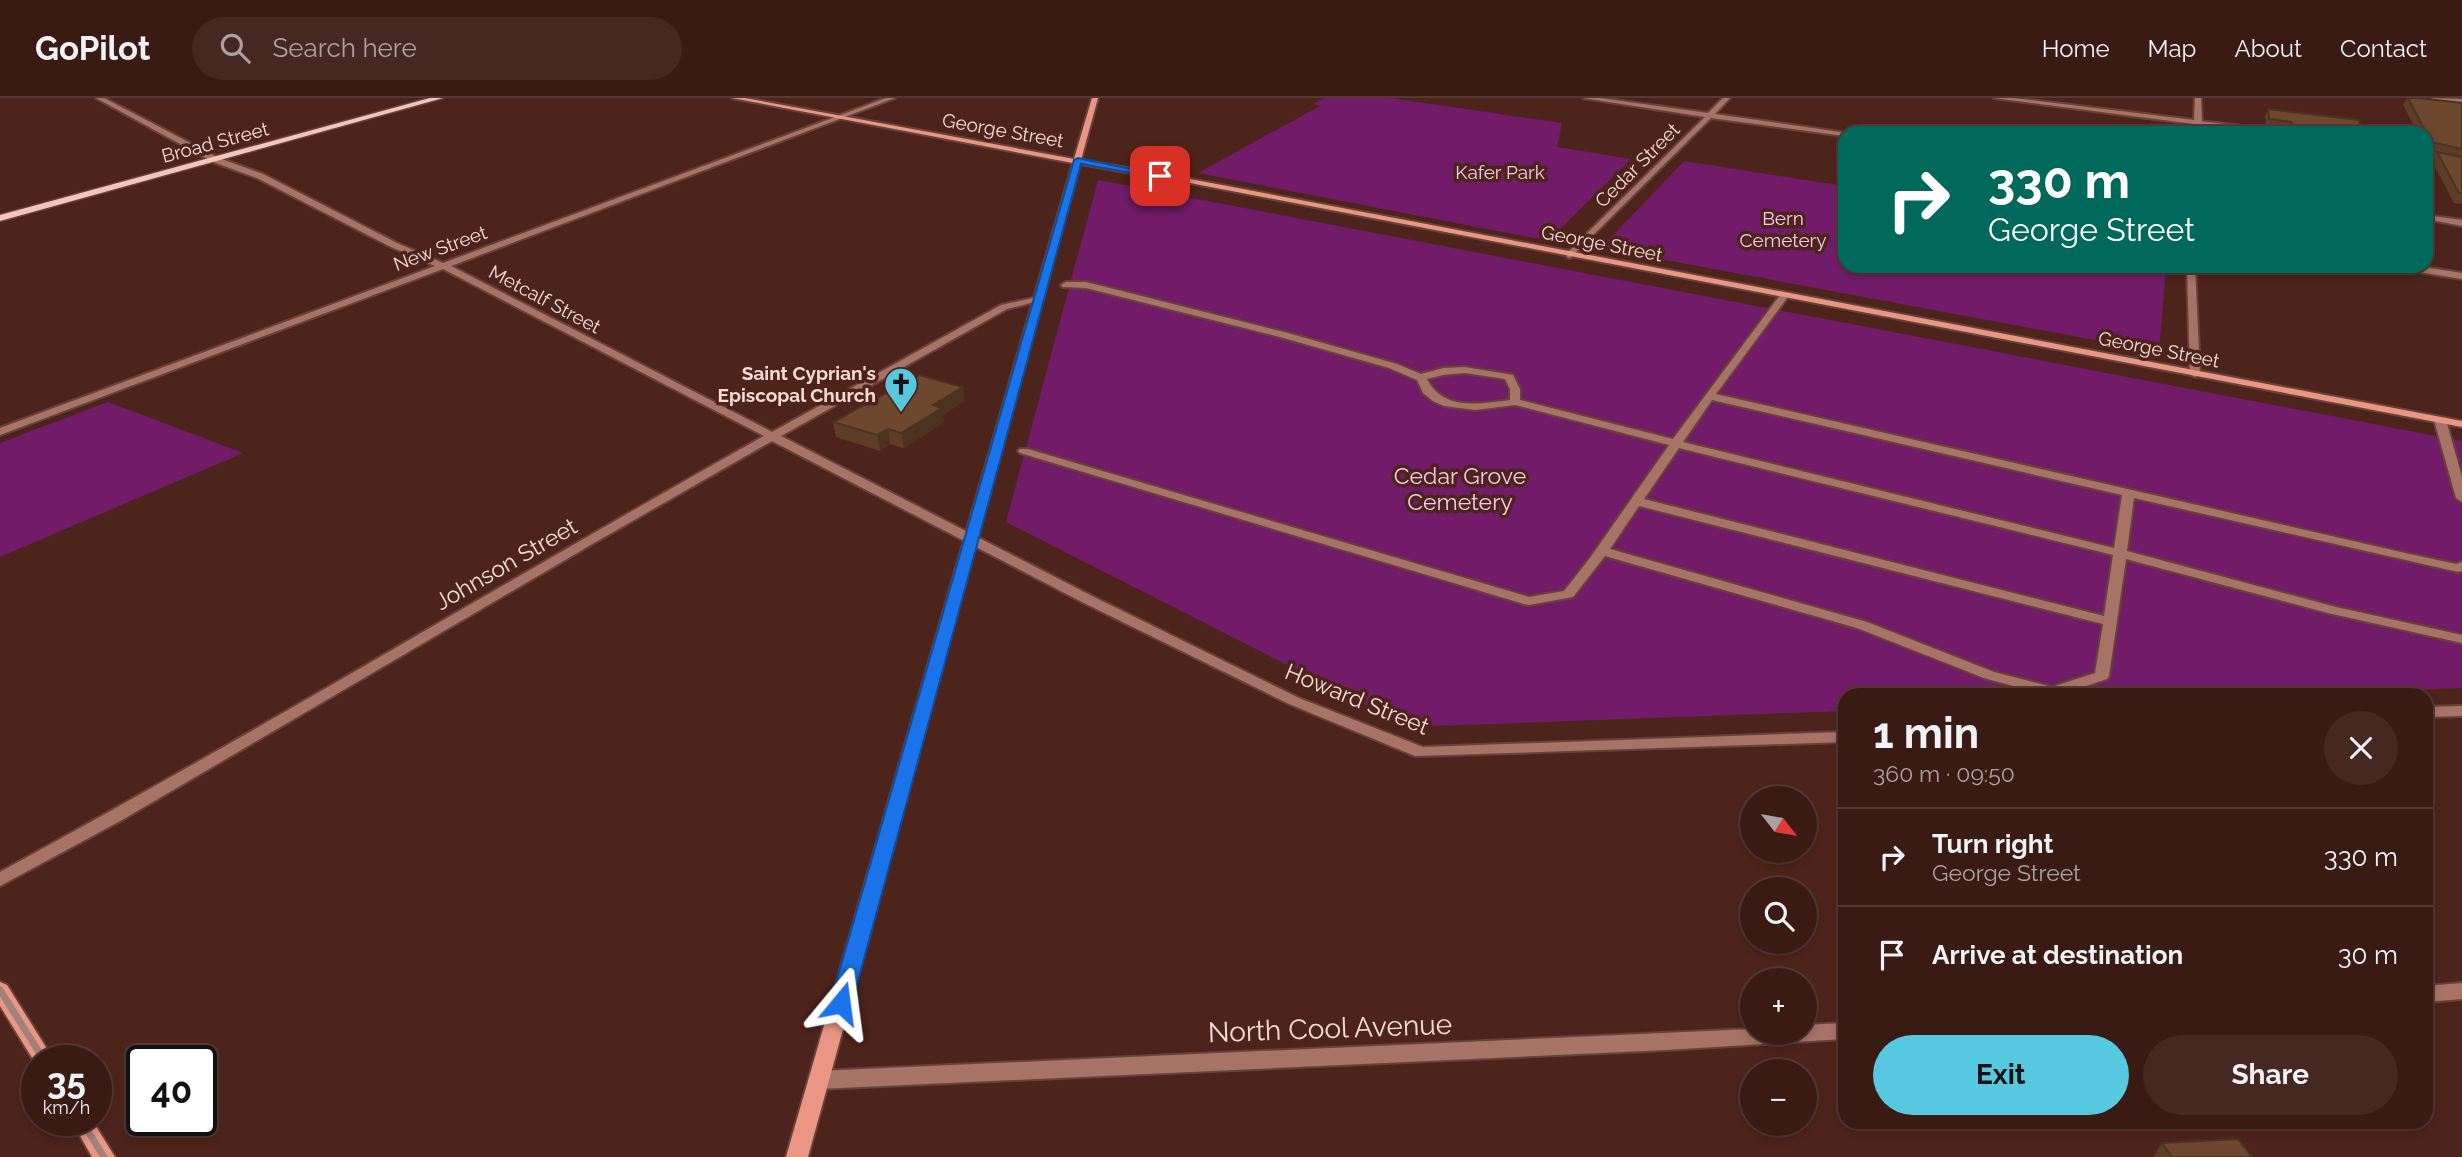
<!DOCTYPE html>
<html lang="en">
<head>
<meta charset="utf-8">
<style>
  :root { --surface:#3a1b14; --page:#452822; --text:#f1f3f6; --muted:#aba1a0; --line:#543934; --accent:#56c9e0 }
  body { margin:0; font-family:Raleway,sans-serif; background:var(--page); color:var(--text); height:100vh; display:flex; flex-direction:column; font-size:26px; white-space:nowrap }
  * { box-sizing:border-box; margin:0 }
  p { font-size:23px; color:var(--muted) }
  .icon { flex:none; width:38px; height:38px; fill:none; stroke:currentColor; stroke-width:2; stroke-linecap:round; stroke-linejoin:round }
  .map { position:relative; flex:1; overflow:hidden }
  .drawer { position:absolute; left:1838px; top:590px; width:595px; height:441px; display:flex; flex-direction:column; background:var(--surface); border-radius:21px; box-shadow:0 4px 10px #0003,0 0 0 2px var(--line) }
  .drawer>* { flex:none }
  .guide { position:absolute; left:1838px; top:28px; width:595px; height:147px; border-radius:21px; box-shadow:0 4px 10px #0003,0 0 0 2px var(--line); background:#00695c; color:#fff; overflow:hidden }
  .needle { width:46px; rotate:121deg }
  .controls { position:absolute; left:1740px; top:688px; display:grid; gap:14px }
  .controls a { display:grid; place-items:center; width:77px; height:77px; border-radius:50%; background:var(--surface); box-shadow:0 4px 10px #0003,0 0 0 2px var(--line); font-size:35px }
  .speed { position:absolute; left:21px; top:947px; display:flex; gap:14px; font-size:35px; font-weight:700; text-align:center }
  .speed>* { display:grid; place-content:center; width:91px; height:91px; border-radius:50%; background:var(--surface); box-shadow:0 4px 10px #0003,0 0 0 2px var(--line); line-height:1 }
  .speed small { font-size:18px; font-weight:400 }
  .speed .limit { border:4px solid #111; border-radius:10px; background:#fff; color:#111 }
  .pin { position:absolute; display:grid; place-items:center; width:60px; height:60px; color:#fff; margin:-30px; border-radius:14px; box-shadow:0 4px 10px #0006 }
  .me { position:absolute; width:77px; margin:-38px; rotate:16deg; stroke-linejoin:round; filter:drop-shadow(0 0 5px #0008) }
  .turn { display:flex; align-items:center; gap:24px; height:147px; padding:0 35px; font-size:32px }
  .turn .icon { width:91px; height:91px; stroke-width:2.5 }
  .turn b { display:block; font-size:49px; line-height:60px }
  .round { display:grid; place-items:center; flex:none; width:74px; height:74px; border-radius:37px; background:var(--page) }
  .summary { display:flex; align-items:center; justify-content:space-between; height:119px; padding:0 35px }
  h1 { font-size:42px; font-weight:700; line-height:52px }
  .action { display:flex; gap:14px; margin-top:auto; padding:14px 35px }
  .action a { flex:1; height:80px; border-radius:42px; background:var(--accent); color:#111; font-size:28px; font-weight:700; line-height:80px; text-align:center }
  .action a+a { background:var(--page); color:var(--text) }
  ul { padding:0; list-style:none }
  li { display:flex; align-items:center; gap:21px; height:98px; padding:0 35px; border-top:2px solid var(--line) }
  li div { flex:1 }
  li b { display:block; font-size:26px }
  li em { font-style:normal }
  header { display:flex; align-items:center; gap:42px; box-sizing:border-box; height:98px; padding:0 35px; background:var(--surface); border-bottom:2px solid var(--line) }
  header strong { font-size:33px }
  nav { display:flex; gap:38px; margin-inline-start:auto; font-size:24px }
  .search { width:490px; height:63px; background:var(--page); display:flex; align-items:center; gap:18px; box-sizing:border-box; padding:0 24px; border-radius:38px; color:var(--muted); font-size:26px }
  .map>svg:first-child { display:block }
  .green { fill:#721c69 }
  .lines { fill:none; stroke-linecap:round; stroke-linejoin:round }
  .lane-casing { stroke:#684139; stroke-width:4 }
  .street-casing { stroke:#684139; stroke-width:4 }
  .secondary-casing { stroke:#684139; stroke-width:4 }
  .primary-casing { stroke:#684139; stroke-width:3 }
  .lane { fill:#a77367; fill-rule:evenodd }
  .street { fill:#a77367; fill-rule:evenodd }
  .secondary { fill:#e99684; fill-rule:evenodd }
  .primary { fill:#f2c6bc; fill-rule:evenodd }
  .rail { stroke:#a38079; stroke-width:7 }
  .wall { fill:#5e3d28 }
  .shaded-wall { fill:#4c3220 }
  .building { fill:#6d472e; stroke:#4c3220; stroke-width:2 }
  .route { fill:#1a73e8; stroke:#114b97; stroke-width:2 }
  .labels { text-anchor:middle; stroke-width:7; stroke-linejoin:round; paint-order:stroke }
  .far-street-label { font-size:19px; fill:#f8dbd5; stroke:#4d241b }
  .far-park-label { font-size:19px; fill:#f6c7ed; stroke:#4d241b }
  .far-poi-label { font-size:19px; font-weight:bold; fill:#f8dbd5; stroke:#4d241b; text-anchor:end }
  .park-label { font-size:23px; fill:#f6c7ed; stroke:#4d241b }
  .street-label { font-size:23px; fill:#f8dbd5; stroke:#4d241b }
  .near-street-label { font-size:28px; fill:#f8dbd5; stroke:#4d241b }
</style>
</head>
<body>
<header>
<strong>GoPilot</strong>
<div class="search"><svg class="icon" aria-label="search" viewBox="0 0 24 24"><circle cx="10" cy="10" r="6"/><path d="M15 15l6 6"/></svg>Search here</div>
<nav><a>Home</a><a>Map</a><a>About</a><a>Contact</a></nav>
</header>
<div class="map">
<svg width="2462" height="1059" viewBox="0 0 2462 1059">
  <rect width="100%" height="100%" fill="#4d241b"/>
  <!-- green -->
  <g class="green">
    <path d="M1325,0H1390L1562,25L1557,49L1631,61L1551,140H1534L1198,75L1320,8L1313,6Z"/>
    <path d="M1684,63L1844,88V168H2166L2159,254L1601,150Z"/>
    <path d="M1098,82L2462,343V590L2283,597H1844V613L1434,628L1376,612L1006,424Z"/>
    <path d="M108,304L243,355L0,459V345Z"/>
  </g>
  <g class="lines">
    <defs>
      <g id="lane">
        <path d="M2199,23L2287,33L2291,35H2268L2197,26Z"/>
        <path d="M2426,55L2462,63V67L2426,59Z"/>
      </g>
      <g id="street">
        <path d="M96,0H104L219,60L263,76L397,145L443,165L886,0H895L451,168L772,334L1001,207L1042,198V202L1007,211L781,338L1092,498L1299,600L1423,649L1844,634V644L1415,658L1289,606L1082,504L772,343L594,445L122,722L0,788V774C257,634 508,482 764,338L443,171L0,337V330L435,168L391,149L257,80L213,64Z"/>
        <path d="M1583,0H1600L1708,15L1723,0H1730L1715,16L1847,35L1844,38L1711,20L1570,160L1567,159V155L1705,19Z"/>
        <path d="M1994,0H2013L2194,22L2195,0H2201L2202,25L2200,35H2194V26Z"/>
        <path d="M2431,0L2462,1V5L2434,2Z"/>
        <path d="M2426,117L2462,122V128L2426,121Z"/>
        <path d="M2187,168H2195L2200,276L2195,279L2190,276Z"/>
        <path d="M2396,168H2417L2462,175V181L2400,171Z"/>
        <path d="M1066,184H1086L1288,235L1397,266L1421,276L1443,270L1465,269L1513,277L1520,291V302L1673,341L1781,196H1787V200L1716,296L2405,455L2456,466L2462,464V473L2458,474L2134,400L2127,453L2336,509L2462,537V545L2328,515L2126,461L2109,578L2107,581L2060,597H2046L1984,580L1857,530L1605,458L1573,499L1529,507L1524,506L1020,355L1018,353L1020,351H1028L1529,499L1564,493L1590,460L1669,347L1515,307L1475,312L1444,308L1433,303L1423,295L1417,282L1389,270L1280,239L1086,190L1063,189L1061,187ZM1465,275L1505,281L1510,291V302C1480,306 1443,313 1427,281L1443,277ZM1712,302L2122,397L2114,450L1683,344ZM1679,350L2113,457L2104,518L1644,401ZM1639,408L2103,526L2095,575L2052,589L1994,574L1867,524L1610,451Z"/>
        <path d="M2440,319L2446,322L2462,379V404L2456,400L2434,322Z"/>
        <path d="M2462,608V618L2426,619V609Z"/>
        <path d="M2462,885V901L2426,904V888Z"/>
        <path d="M1844,925V941L1666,952L819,991L812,988L809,982L812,976L819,973L1752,931V934H1804V927Z"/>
      </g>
      <g id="secondary">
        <path d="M732,0H745L1074,61L1092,0H1098L1081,62L1190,81L2462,323V329L1190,85L1080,66L808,1059H786L1073,65Z"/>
        <path d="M0,884L7,887L54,962H37V968L0,908Z"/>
        <path d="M71,1022H92L115,1059H92Z"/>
      </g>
      <path id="primary" d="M430,0H443L0,123V117Z"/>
    </defs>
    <!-- lane casing -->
    <use href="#lane" class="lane-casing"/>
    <!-- street casing -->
    <use href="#street" class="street-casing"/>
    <!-- secondary casing -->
    <use href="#secondary" class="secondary-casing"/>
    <!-- primary casing -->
    <use href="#primary" class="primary-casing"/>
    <!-- lane -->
    <use href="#lane" class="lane"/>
    <!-- street -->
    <use href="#street" class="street"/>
    <!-- secondary -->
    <use href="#secondary" class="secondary"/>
    <!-- primary -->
    <use href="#primary" class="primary"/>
    <!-- rail -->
    <g class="rail">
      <path d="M0,892L44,962"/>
      <path d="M81,1022L104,1059"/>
    </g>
  </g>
  <!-- wall -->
  <g class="wall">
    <path d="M2407,0H2419L2462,5V106L2454,105L2432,63L2437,55L2427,53L2426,50V35H2418L2403,7Z"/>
    <path d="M2268,11L2362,35H2239L2242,27L2271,31L2283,30L2266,28L2265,18Z"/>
    <path d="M963,289L964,303L943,317L944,324L904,350L890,346L880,353L836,339L833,324Z"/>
    <path d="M2162,1045L2252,1059H2153Z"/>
  </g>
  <!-- shaded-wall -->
  <g class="shaded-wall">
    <path d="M963,289L964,303L943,317L944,324L904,350L901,335L933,307Z"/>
    <path d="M888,331L890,346L880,353L877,337Z"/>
  </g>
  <!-- building -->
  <g class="building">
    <path d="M2408,0H2419L2462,5V51L2431,44Z"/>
    <path d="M2268,11L2359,22L2362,35H2244L2242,27L2271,31L2296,30L2291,24L2269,21Z"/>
    <path d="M2437,54L2462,59V95H2459Z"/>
    <path d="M919,277L963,289L933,307L942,310L901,335L888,331L877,337L833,324Z"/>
    <path d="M2238,1041L2252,1059H2172L2162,1045Z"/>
  </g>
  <!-- route -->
  <path class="route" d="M1078,60L1164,78L1160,80L1081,66L852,905L848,911L841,914L833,911L830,905L1074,62Z"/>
  <!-- icons -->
  <defs>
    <symbol id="church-pin" viewBox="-11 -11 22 30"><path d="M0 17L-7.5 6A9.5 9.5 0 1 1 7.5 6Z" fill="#56c9e0" stroke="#4d241b"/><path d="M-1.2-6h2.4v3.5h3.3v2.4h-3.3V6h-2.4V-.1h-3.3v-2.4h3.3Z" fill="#111"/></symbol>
  </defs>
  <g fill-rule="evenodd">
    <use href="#church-pin" x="882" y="267" width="38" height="52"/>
  </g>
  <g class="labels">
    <!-- far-street labels -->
    <g class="far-street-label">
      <text transform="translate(1003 32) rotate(10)" y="7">George Street</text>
      <text transform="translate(215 44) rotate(-15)" y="7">Broad Street</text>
      <text transform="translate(1637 67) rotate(-45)" y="7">Cedar Street</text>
      <text transform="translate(1602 145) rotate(11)" y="7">George Street</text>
      <text transform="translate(440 150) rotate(-20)" y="7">New Street</text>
      <text transform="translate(545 201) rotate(28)" y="7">Metcalf Street</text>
      <text transform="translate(2159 251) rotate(11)" y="7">George Street</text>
    </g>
    <!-- far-park labels -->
    <g class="far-park-label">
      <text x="1500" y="81">Kafer Park</text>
      <text x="1783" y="127">Bern<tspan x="1783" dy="22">Cemetery</tspan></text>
    </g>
    <!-- far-poi labels -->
    <g class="far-poi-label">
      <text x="876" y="282">Saint Cyprian's<tspan x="876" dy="22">Episcopal Church</tspan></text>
    </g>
    <!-- park labels -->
    <g class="park-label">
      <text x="1460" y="386">Cedar Grove<tspan x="1460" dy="26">Cemetery</tspan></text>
    </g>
    <!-- street labels -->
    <g class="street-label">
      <text transform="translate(506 466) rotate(-30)" y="8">Johnson Street</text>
      <text transform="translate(1357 601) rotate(22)" y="8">Howard Street</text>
    </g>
    <!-- near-street labels -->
    <g class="near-street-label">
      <text transform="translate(1330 930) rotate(-2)" y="10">North Cool Avenue</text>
    </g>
  </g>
</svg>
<div class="controls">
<a><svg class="needle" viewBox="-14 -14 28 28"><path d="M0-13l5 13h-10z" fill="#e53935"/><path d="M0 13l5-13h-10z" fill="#aba1a0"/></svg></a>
<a><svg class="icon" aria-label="search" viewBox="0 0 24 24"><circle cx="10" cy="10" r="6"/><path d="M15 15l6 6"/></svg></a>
<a>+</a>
<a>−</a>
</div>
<div class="speed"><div>35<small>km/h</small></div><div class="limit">40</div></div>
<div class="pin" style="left:1160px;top:78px;background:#d93025"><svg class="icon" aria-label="arrive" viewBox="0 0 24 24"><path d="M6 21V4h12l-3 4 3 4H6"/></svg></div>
<svg class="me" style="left:841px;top:905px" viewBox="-20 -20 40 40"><path d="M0-17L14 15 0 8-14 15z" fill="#1a73e8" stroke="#fff" stroke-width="4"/></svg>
<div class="guide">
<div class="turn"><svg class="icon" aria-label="right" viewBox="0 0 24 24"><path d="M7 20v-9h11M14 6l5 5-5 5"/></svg><div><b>330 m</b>George Street</div></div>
</div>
<section class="drawer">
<div class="summary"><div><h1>1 min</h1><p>360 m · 09:50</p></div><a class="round"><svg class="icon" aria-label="close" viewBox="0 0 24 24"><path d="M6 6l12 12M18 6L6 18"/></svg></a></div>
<ul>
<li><svg class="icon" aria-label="right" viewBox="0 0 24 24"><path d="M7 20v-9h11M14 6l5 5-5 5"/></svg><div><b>Turn right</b><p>George Street</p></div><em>330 m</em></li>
<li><svg class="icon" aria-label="arrive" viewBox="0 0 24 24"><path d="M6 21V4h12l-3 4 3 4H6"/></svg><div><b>Arrive at destination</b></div><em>30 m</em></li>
</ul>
<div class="action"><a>Exit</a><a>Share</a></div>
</section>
</div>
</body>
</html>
